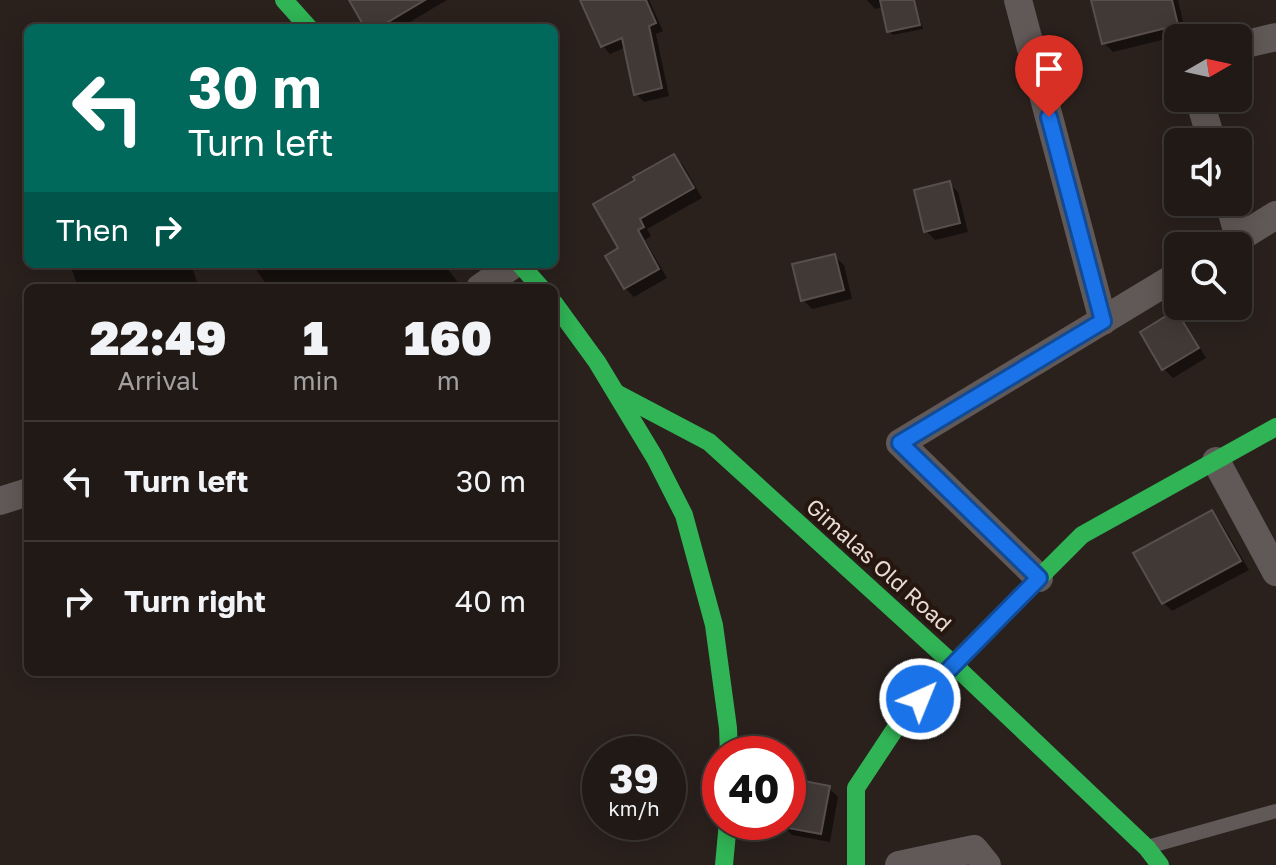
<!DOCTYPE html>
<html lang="en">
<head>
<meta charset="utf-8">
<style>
  :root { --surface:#201916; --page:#28221f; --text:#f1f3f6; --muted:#a2a0a1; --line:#3d3835 }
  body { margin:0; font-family:"Golos Text",sans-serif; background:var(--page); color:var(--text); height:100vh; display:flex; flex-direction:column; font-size:30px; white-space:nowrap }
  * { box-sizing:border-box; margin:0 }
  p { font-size:26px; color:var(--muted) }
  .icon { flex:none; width:44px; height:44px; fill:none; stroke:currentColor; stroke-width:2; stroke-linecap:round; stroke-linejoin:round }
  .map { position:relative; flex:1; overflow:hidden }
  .details { position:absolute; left:24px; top:284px; width:534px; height:392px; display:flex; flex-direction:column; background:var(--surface); border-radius:12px; box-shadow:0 4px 20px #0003,0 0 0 2px var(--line) }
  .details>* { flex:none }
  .guide { position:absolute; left:24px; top:24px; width:534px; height:244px; border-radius:12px; box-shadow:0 4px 20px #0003,0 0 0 2px var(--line); background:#00695c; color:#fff; overflow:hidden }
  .needle { width:52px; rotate:81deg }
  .tools { position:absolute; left:1164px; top:24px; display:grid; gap:16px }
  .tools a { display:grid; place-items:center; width:88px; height:88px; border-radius:12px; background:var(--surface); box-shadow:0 4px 20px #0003,0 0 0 2px var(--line); font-size:40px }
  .speed { position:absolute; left:582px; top:736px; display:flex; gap:16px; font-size:40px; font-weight:700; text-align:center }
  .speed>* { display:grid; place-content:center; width:104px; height:104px; border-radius:50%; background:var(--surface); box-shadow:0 4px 20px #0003,0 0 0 2px var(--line); line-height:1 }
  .speed small { font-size:20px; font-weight:400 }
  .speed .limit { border:12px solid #d22; background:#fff; color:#111 }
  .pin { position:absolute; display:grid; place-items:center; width:68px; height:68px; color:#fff; margin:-82px -34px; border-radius:50% 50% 50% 0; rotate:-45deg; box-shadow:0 0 8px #0007 }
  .pin .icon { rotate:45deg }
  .me { position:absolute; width:88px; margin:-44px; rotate:44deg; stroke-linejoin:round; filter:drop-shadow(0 0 6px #0008) }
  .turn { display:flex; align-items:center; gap:28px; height:168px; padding:0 32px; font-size:36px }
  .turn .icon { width:104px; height:104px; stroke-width:2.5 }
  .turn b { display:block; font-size:56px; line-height:68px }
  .then { display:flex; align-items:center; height:76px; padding:0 32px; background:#0003; gap:16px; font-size:30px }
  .eta { display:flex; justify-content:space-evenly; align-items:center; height:136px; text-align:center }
  .eta b { font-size:48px; font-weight:800; line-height:56px }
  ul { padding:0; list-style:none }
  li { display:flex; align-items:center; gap:24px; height:120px; padding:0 32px; border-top:2px solid var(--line) }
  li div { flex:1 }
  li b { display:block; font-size:30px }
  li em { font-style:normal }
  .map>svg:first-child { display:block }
  .shadow { fill:#0007 }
  .building { fill:#413936; stroke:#584f4c; stroke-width:2 }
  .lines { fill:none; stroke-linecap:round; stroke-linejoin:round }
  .lane { stroke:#615958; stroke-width:14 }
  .street { stroke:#615958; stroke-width:28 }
  .fast { stroke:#30b455; stroke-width:18 }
  .route-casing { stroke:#114b97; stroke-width:20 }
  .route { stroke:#1a73e8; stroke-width:14 }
  .labels { text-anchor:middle; stroke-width:8; stroke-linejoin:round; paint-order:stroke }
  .street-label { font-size:22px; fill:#e7dcd6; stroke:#26160e }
</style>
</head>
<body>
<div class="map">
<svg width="1276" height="865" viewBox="0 0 1276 865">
  <rect width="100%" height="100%" fill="#2a211d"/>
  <!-- shadow -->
  <g class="shadow">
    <path d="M351,0H447L400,28H368Z"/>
    <path d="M582,0H649L663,31L656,34L669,96L644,102L636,94L626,47L610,54L603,46Z"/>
    <path d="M867,0H914L923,29L893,35L889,31L884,7L875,9Z"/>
    <path d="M1093,0H1178L1186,34L1113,52L1104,43Z"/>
    <path d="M674,156L683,165L702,198L647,229L651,236L645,240L667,278L634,297L625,288L621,249Z"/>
    <path d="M949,183L958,192L968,232L935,240L926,231Z"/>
    <path d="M834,256L844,265L852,299L812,309L803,300Z"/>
    <path d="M70,264H191L199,288H78Z"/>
    <path d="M252,264H444L462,288H269Z"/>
    <path d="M1176,313L1185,322L1206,358L1173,378L1164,369Z"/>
    <path d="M1212,513L1221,522L1249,570L1172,611L1163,602Z"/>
    <path d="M829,788L838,797L830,842L792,835L783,826V822H788V797Z"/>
  </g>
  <!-- building -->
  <g class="building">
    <path d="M349,0H425L378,28H365Z"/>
    <path d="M580,0H646L656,23L649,26L662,88L634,95L622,38L601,47Z"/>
    <path d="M880,0H914L920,25L887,32Z"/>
    <path d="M1091,0H1172L1178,25L1102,44Z"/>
    <path d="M674,154L694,188L640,219L644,227L638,230L659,269L624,289L605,256L618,248L593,204L635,180L633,177Z"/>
    <path d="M950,181L960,223L924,232L914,190Z"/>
    <path d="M835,254L844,290L801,301L792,264Z"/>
    <path d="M1176,310L1199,348L1162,370L1140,332Z"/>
    <path d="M1212,510L1241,561L1162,604L1133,553Z"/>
    <path d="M788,778L830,786L821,834L788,828Z"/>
  </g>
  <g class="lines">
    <!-- lane -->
    <path class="lane" d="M1151,846L1276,811"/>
    <!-- street -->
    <g class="street">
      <path d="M1018,0L1103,321"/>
      <path d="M1238,46L1276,37"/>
      <path d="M1199,98L1212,142"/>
      <path d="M1229,202L1239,238"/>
      <path d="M1226,246L1276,215"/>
      <path d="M480,288L514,264"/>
      <path d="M1216,461L1276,572"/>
      <path d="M0,501L28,492"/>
      <path d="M1039,578L900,443L1178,275"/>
      <path d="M899,865L974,849L987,865"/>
    </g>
    <!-- fast -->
    <g class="fast">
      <path d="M284,0L309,28"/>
      <path d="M520,264L541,288"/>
      <path d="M554,303L597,362L655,458L684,515L714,625L728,728L729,754"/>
      <path d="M616,393L709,442L953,664L1147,848L1160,865"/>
      <path d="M724,865L728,822"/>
      <path d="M856,865V788L903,717L953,664L1082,535L1276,427"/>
    </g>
  </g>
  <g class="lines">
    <defs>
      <path id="route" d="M920,699L1039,578L900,443L1103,321L1049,117"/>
    </defs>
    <!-- route casing -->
    <use href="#route" class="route-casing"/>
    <!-- route -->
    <use href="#route" class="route"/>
  </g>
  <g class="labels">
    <!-- street labels -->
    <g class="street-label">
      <text transform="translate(879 565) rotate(42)" y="8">Gimalas Old Road</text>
    </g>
  </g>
</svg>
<div class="tools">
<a><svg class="needle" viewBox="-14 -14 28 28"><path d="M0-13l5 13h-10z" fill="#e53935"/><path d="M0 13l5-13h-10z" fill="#a2a0a1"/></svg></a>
<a><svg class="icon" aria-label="sound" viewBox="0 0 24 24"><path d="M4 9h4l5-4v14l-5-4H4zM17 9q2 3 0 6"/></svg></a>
<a><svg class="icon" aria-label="search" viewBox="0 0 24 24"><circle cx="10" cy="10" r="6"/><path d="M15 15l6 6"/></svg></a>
</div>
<div class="speed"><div>39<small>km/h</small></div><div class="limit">40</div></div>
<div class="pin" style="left:1049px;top:117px;background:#d93025"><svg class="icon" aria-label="arrive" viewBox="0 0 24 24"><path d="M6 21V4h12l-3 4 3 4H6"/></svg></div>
<svg class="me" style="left:920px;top:699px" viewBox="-20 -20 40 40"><circle r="17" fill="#1a73e8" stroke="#fff" stroke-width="3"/><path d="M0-11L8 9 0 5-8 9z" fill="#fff"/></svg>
<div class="guide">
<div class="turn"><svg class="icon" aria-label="left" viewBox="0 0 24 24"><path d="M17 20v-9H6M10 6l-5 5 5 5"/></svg><div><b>30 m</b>Turn left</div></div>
<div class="then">Then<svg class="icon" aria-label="right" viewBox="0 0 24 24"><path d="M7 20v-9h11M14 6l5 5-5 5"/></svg></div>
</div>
<section class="details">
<div class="eta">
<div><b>22:49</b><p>Arrival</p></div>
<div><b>1</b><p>min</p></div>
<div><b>160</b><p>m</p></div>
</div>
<ul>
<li><svg class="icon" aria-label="left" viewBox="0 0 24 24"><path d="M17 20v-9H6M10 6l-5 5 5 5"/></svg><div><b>Turn left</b></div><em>30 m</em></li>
<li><svg class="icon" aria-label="right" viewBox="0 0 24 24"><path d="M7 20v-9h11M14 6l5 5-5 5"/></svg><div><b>Turn right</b></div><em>40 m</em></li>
</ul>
</section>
</div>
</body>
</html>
